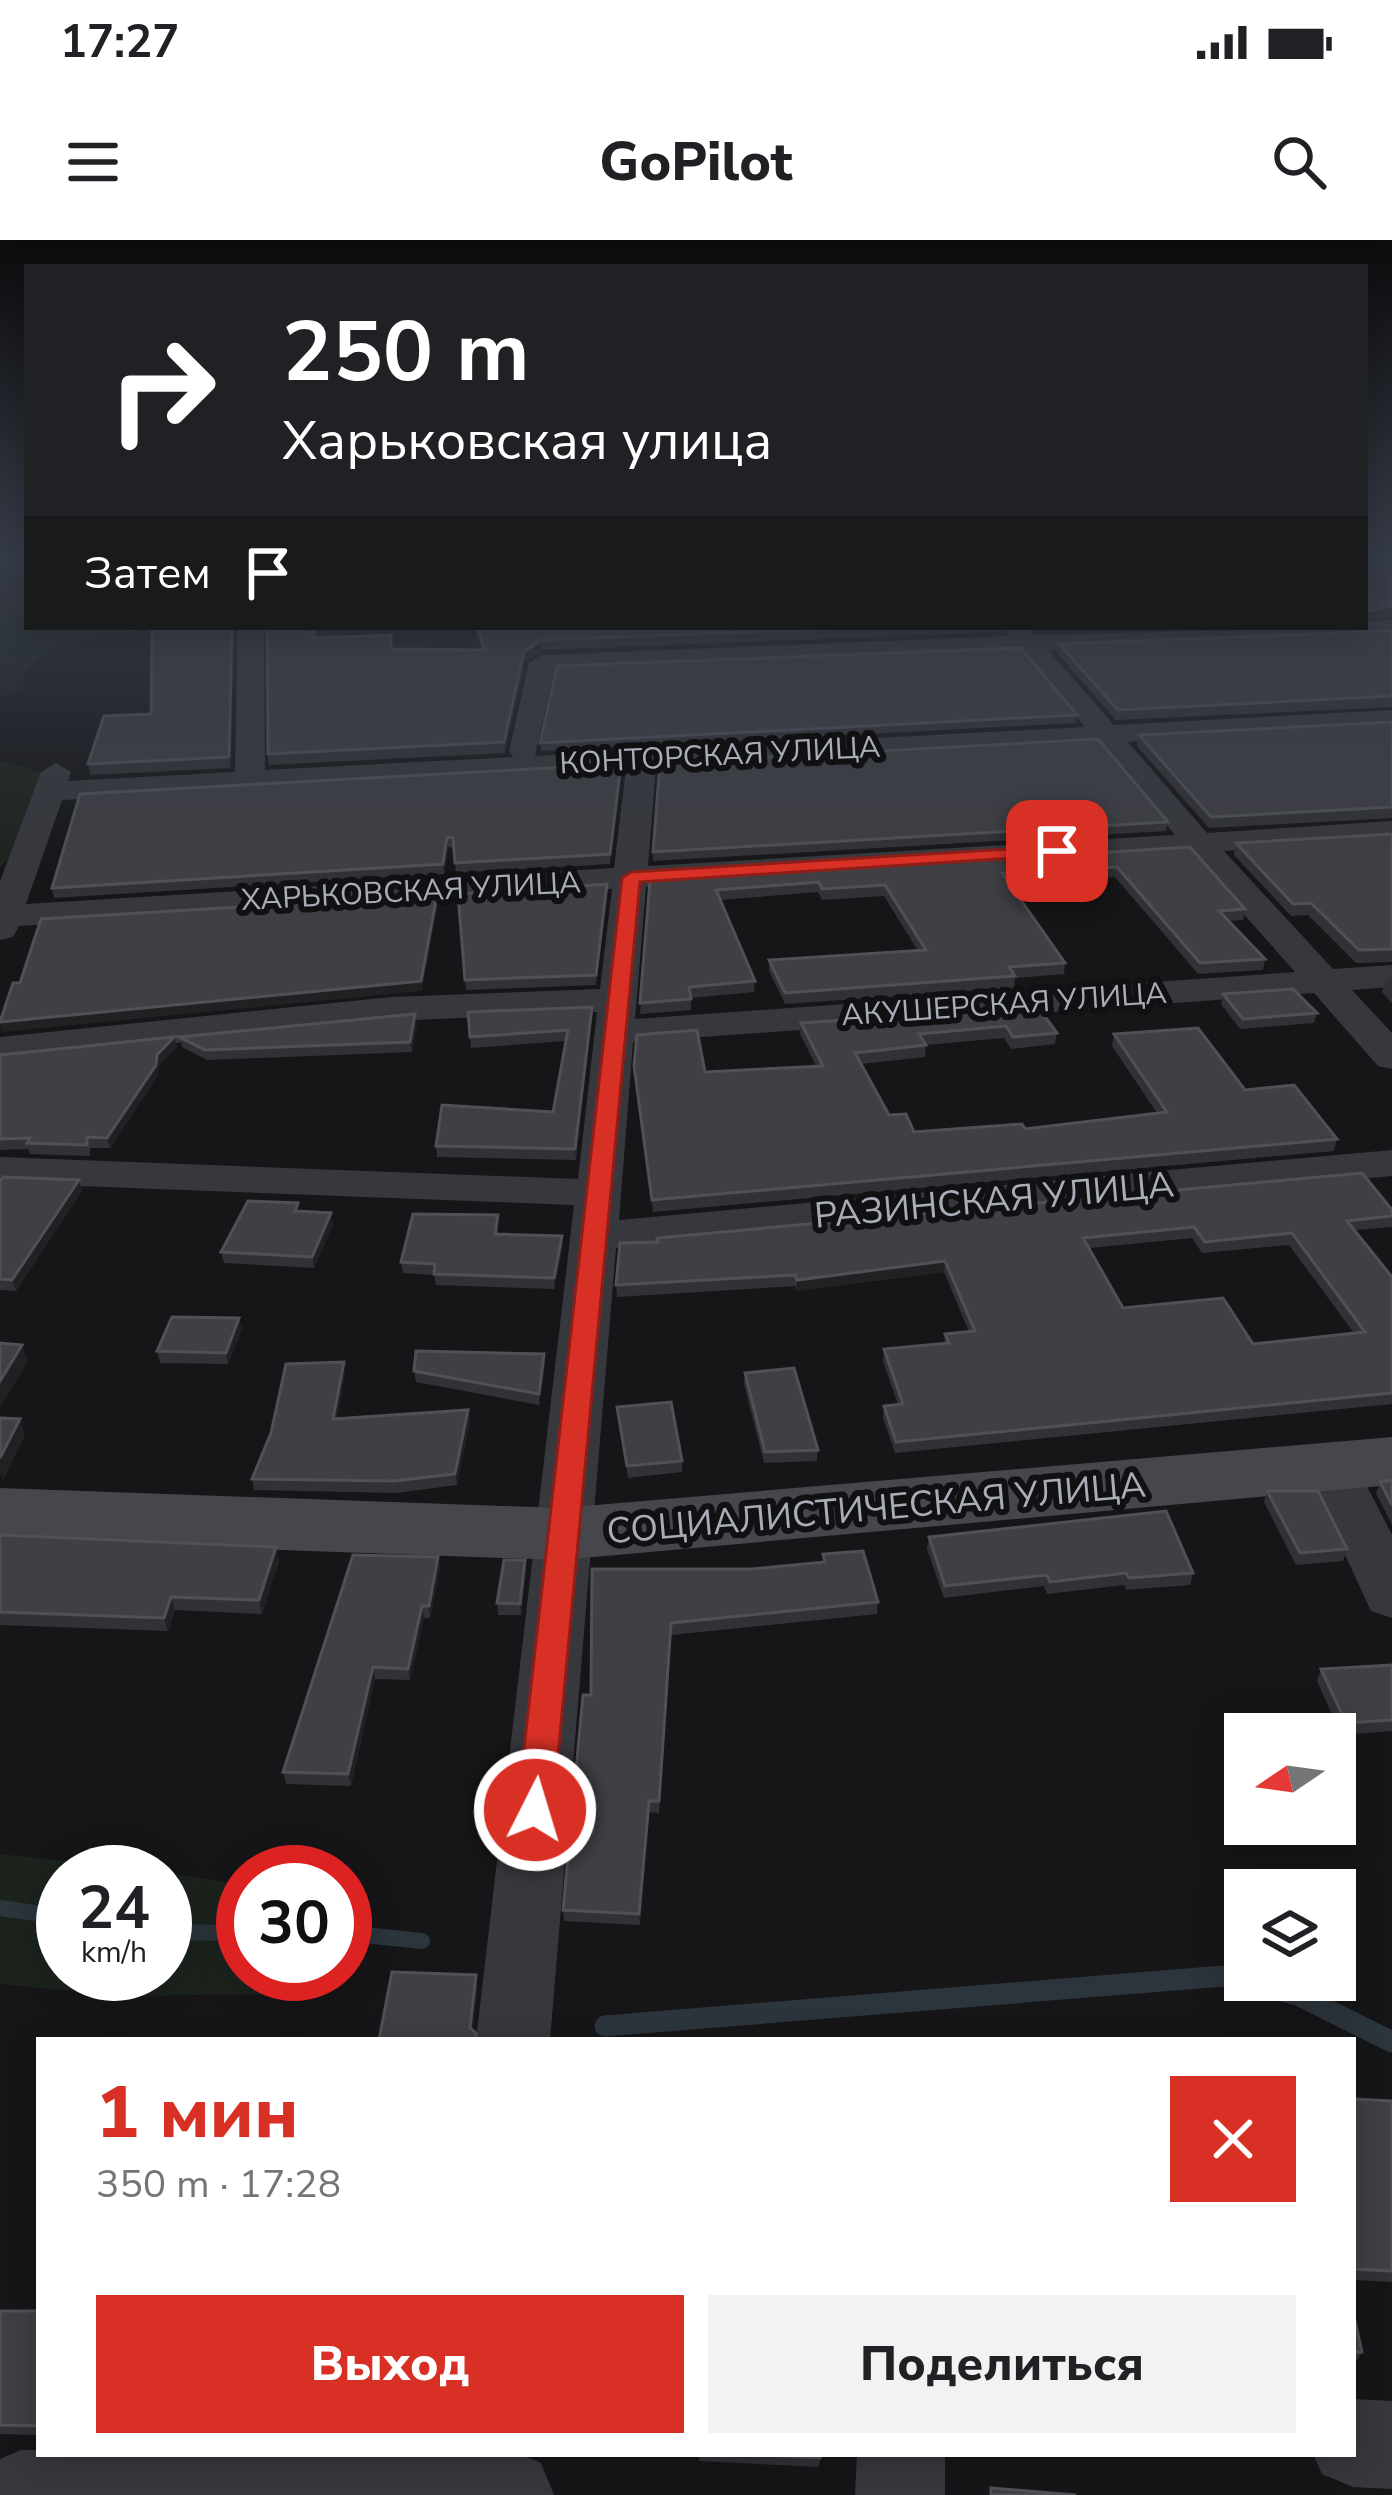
<!DOCTYPE html>
<html lang="ru">
<head>
<meta charset="utf-8">
<style>
  :root { --surface:#fff; --page:#f2f2f2; --text:#202124; --muted:#757577; --accent:#d93025 }
  body { margin:0; font-family:"Nunito Sans",sans-serif; background:var(--page); color:var(--text); height:100vh; display:flex; flex-direction:column; font-size:45px; white-space:nowrap }
  * { box-sizing:border-box; margin:0 }
  p { font-size:39px; color:var(--muted) }
  .icon { flex:none; width:66px; height:66px; fill:none; stroke:currentColor; stroke-width:2; stroke-linecap:round; stroke-linejoin:round }
  .map { position:relative; flex:1; overflow:hidden }
  .details { position:absolute; left:36px; top:1797px; width:1320px; height:420px; display:flex; flex-direction:column; background:var(--surface); border-radius:0px; box-shadow:0 6px 30px #0003 }
  .details>* { flex:none }
  .top-card { position:absolute; left:24px; top:24px; width:1344px; height:366px; border-radius:0px; box-shadow:0 6px 30px #0003; background:#202124; color:#fff; overflow:hidden }
  .needle { width:78px; rotate:257deg }
  .fabs { position:absolute; left:1224px; top:1473px; display:grid; gap:24px }
  .fabs a { display:grid; place-items:center; width:132px; height:132px; border-radius:0px; background:var(--surface); box-shadow:0 6px 30px #0003; font-size:60px }
  .speed { position:absolute; left:36px; top:1605px; display:flex; gap:24px; font-size:60px; font-weight:700; text-align:center }
  .speed>* { display:grid; place-content:center; width:156px; height:156px; border-radius:50%; background:var(--surface); box-shadow:0 6px 30px #0003; line-height:1 }
  .speed small { font-size:30px; font-weight:400 }
  .speed .limit { border:18px solid #d22; background:#fff; color:#111 }
  .pin { position:absolute; display:grid; place-items:center; width:102px; height:102px; color:#fff; margin:-51px; border-radius:24px; box-shadow:0 6px 18px #0006 }
  .me { position:absolute; width:132px; margin:-66px; rotate:5deg; stroke-linejoin:round; filter:drop-shadow(0 0 9px #0008) }
  .turn { display:flex; align-items:center; gap:42px; height:252px; padding:0 60px; font-size:54px }
  .turn .icon { width:156px; height:156px; stroke-width:2.5 }
  .turn b { display:block; font-size:84px; line-height:102px }
  .then { display:flex; align-items:center; height:114px; padding:0 60px; background:#0003; gap:24px; font-size:45px }
  .round { display:grid; place-items:center; flex:none; width:126px; height:126px; border-radius:0px; background:var(--page) }
  .head { display:flex; align-items:center; justify-content:space-between; height:204px; padding:0 60px }
  h1 { font-size:72px; font-weight:800; line-height:90px; color:var(--accent) }
  .primary-button { display:flex; gap:24px; margin-top:auto; padding:24px 60px }
  .primary-button a { flex:1; height:138px; border-radius:0px; background:var(--accent); color:#fff; font-size:48px; font-weight:800; line-height:138px; text-align:center }
  .primary-button a+a { background:var(--page); color:var(--text) }
  .status { display:flex; justify-content:space-between; align-items:center; height:84px; padding:0 60px; background:var(--surface); direction:ltr }
  .status svg { height:33px; fill:currentColor }
  header { display:flex; justify-content:space-between; align-items:center; height:156px; padding:0 60px; background:var(--surface); font-size:54px; font-weight:800 }
  .map>svg:first-child { display:block }
  .built { fill:#222225 }
  .green { fill:#1c231d }
  .lines { fill:none; stroke-linecap:round; stroke-linejoin:round }
  .stream-far1 { stroke:#2c353c; stroke-width:16 }
  .stream { stroke:#2c353c; stroke-width:21 }
  .street { fill:#37383d; fill-rule:evenodd }
  .secondary { fill:#45474d; fill-rule:evenodd }
  .wall { fill:#323236; fill-rule:evenodd }
  .shaded-wall { fill:#212124 }
  .building { fill:#3f3f44; stroke:#4f5156; stroke-width:3; fill-rule:evenodd }
  .route { fill:#d93025; stroke:#8d1f18; stroke-width:3 }
  .labels { text-anchor:middle; stroke-width:12; stroke-linejoin:round; paint-order:stroke }
  .far-street-label { font-size:30px; fill:#a8adb8; stroke:#111113 }
  .street-label { font-size:36px; fill:#a8adb8; stroke:#111113 }
</style>
</head>
<body>
<div class="status"><b>17:27</b><svg viewBox="0 0 49 12"><path d="M0 12V9h3v3zM5 12V6h3v6zM10 12V3h3v9zM15 12V0h3v12zM26 1h20v11H26zM47 4h2v5h-2z"/></svg></div>
<header><svg class="icon" aria-label="menu" viewBox="0 0 24 24"><path d="M4 6h16M4 12h16M4 18h16"/></svg>GoPilot<svg class="icon" aria-label="search" viewBox="0 0 24 24"><circle cx="10" cy="10" r="6"/><path d="M15 15l6 6"/></svg></header>
<div class="map">
<svg width="1392" height="2255" viewBox="0 0 1392 2255">
  <rect width="100%" height="100%" fill="#161618"/>
  <!-- built -->
  <path class="built" d="M0,318H27V381L0,384Z"/>
  <!-- green -->
  <g class="green">
    <path d="M27,376V387H160C115,396 47,394 21,439L25,447L0,458V378Z"/>
    <path d="M0,520L42,533L9,618L0,627Z"/>
    <path d="M0,1614L161,1632H63V1734H165V1633L243,1644V1734H315L285,1754L120,1756L0,1744Z"/>
  </g>
  <g class="lines">
    <!-- stream-far1 -->
    <g class="stream-far1">
      <path d="M0,1668L63,1677"/>
      <path d="M165,1692L243,1693"/>
      <path d="M345,1693L422,1701"/>
    </g>
    <!-- stream -->
    <path class="stream" d="M605,1786L1224,1736L1298,1755L1392,1802"/>
    <!-- street -->
    <g class="street">
      <path d="M1392,380V396L1048,410L1114,485L1392,470V488L1128,502L1207,593L1392,581V601L1224,611L1333,729L1392,725V747L1352,750L1392,793V829L1378,826L1314,753L633,802L619,980L1392,910V936L616,1008L550,1800H476L574,965L0,943V917L578,939L597,772L391,781L0,821V797L391,757L600,749L612,649L19,686L13,697L0,700V641L41,532L56,523L71,532L68,541L235,532L238,387H264L265,530L513,517L509,511L529,423L542,415L1009,396L1002,387H1029L1035,395L1365,387V382ZM1022,411L1085,487L535,516L554,430ZM1099,503L1175,595L648,626L656,527ZM626,529L614,628L26,664L62,560ZM1190,613L1295,732L635,779L646,647Z"/>
      <path d="M1332,1209L1351,1215L1392,1295V1378L1371,1371L1305,1228L1313,1215Z"/>
      <path d="M1353,2159L1392,2161V2249L1353,2247L1322,2234L1313,2214H1353Z"/>
      <path d="M21,2210L519,2214L541,2223L554,2255H0V2219Z"/>
      <path d="M857,2214H945V2255H855Z"/>
    </g>
    <!-- secondary -->
    <path class="secondary" d="M1392,1197V1245L561,1320L0,1300V1248L561,1268Z"/>
  </g>
  <!-- wall -->
  <g class="wall">
    <path d="M152,387H233L231,528L91,535L88,524L151,474Z"/>
    <path d="M474,387H1001L1000,392L542,410L525,422L505,513L269,525L268,514L304,393L314,398L392,409L482,410Z"/>
    <path d="M1034,387H1180L1037,390Z"/>
    <path d="M1392,391V467L1116,480L1058,414L1059,404Z"/>
    <path d="M1077,475L1076,483L541,511L540,503Z"/>
    <path d="M1392,482V578L1209,588L1137,506L1139,495Z"/>
    <path d="M621,534L610,624L456,633L454,608L448,607L444,634L54,658L52,648Z"/>
    <path d="M1168,582L1166,591L653,621V612Z"/>
    <path d="M1392,594V722L1356,723L1308,675L1291,676L1234,615L1236,603Z"/>
    <path d="M1190,607L1245,669L1243,680L1229,681L1265,719L1263,730L1198,734L1115,637L1009,643L1065,723L1064,734L1015,738L1014,748L785,764L769,731V720L918,711L884,656L822,660L818,652L720,660L755,741L754,752L691,758V770L640,774L650,641Z"/>
    <path d="M607,644L596,745L466,750L458,654Z"/>
    <path d="M1392,738V763L1382,752L1386,739Z"/>
    <path d="M1223,754L1317,773L1314,783L1240,789L1221,764Z"/>
    <path d="M1037,766L1057,793L1055,804L1011,809L1004,798L926,805L925,817L861,824L889,875L914,892L1025,889L1157,873L1112,806L1114,794L1245,850L1337,899L1334,911L653,972L634,826L705,832L816,826L800,794L801,783Z"/>
    <path d="M592,767L576,920L437,917L436,906L553,872L566,801L471,808L468,772Z"/>
    <path d="M417,784L412,812L207,820L182,807L179,797Z"/>
    <path d="M174,797L177,807L159,825L158,835L110,908H90V916L30,914L28,909L0,910V815Z"/>
    <path d="M79,940L82,951L16,1051L0,1050V941Z"/>
    <path d="M1392,970V987L1355,990L1392,1037V1164L895,1213L883,1178L884,1166L898,1165L883,1121L884,1109L944,1104L945,1094L969,1092L944,1032L796,1051L795,1046L617,1057L616,1045L658,1002ZM1192,998L1202,1013L1289,1005L1354,1093L1253,1104L1123,1068L1089,1008Z"/>
    <path d="M300,971L333,984L314,1028L224,1023L221,1012Z"/>
    <path d="M498,975V994L563,1007L554,1049L436,1045L434,1035L403,1033L401,1022Z"/>
    <path d="M239,1078L242,1089L228,1124L160,1123L157,1111Z"/>
    <path d="M545,1125L539,1165L416,1142L414,1131Z"/>
    <path d="M745,1133L818,1210L817,1221L764,1223L744,1144Z"/>
    <path d="M345,1134L337,1179L468,1170L470,1181L457,1245L396,1253L254,1250L252,1239Z"/>
    <path d="M617,1167L682,1221V1232L628,1238Z"/>
    <path d="M1392,1240V1285L1376,1253L1380,1242Z"/>
    <path d="M1267,1251L1347,1309L1343,1321L1296,1325L1264,1262Z"/>
    <path d="M0,1295L279,1321L262,1374L175,1370L168,1391L0,1385Z"/>
    <path d="M929,1297L1193,1333L1190,1345L1126,1350L1124,1345L1047,1354L1044,1346L944,1358L927,1309Z"/>
    <path d="M823,1314L878,1362L877,1374L671,1395L659,1573L649,1572L640,1685L564,1681L563,1670L591,1455L592,1329H752L823,1322Z"/>
    <path d="M438,1317L440,1329L430,1378H424L410,1440L375,1439L351,1546L286,1544L283,1532Z"/>
    <path d="M525,1320L526,1332L521,1375H498L497,1363Z"/>
    <path d="M1392,1425V1491L1341,1495L1317,1441L1321,1429Z"/>
    <path d="M1353,1859L1392,1861V2042L1353,2040Z"/>
    <path d="M0,2071H39V2195L0,2194Z"/>
    <path d="M1353,2072L1362,2112L1356,2122H1353Z"/>
    <path d="M699,2214H820V2218L819,2227L699,2221Z"/>
  </g>
  <!-- shaded-wall -->
  <g class="shaded-wall">
    <path d="M1392,366V376L1365,382V372Z"/>
    <path d="M232,387H233L231,528L229,517Z"/>
    <path d="M541,400L542,410L525,422L505,513L504,502L524,412Z"/>
    <path d="M621,524V534L610,624V614Z"/>
    <path d="M447,597L448,607L444,634L443,624Z"/>
    <path d="M607,644V654L596,745V735Z"/>
    <path d="M437,655L438,664L422,751L1,792L0,782Z"/>
    <path d="M592,767V777L576,920L575,909Z"/>
    <path d="M415,774L417,784L412,812L410,802Z"/>
    <path d="M174,797L177,807L159,825L158,835L110,908L107,898L157,815Z"/>
    <path d="M79,940L82,951L16,1051L12,1040Z"/>
    <path d="M331,973L333,984L314,1028L312,1017Z"/>
    <path d="M562,996L563,1007L554,1049V1038Z"/>
    <path d="M945,1021L944,1032L796,1051L797,1040Z"/>
    <path d="M239,1078L242,1089L228,1124L226,1113Z"/>
    <path d="M22,1105L28,1121L0,1168V1141Z"/>
    <path d="M544,1114L545,1125L539,1165V1154Z"/>
    <path d="M344,1122L345,1134L335,1190L333,1179Z"/>
    <path d="M468,1170L470,1181L457,1245L455,1234Z"/>
    <path d="M20,1179L25,1195L3,1241L0,1233V1218Z"/>
    <path d="M276,1307L279,1321L262,1374L259,1360Z"/>
    <path d="M438,1317L440,1329L430,1378L429,1366Z"/>
    <path d="M525,1320L526,1332L521,1375L520,1364Z"/>
    <path d="M171,1357L175,1370L168,1391L164,1378Z"/>
    <path d="M422,1366L424,1378L410,1440L408,1429Z"/>
    <path d="M373,1427L375,1439L351,1546L348,1534Z"/>
    <path d="M649,1561V1572L640,1685L639,1674Z"/>
    <path d="M476,1735L478,1747L472,1799L470,1788Z"/>
  </g>
  <!-- building -->
  <g class="building">
    <path d="M1365,318H1392V366L1365,372Z"/>
    <path d="M152,387H232L229,517L88,524L104,476L151,474Z"/>
    <path d="M267,387H303L304,393L314,392V398L391,395V409L485,410L477,387H877L541,400L524,412L504,502L268,514Z"/>
    <path d="M1392,391V456L1118,470L1059,404Z"/>
    <path d="M1021,408L1077,475L540,503L557,426Z"/>
    <path d="M1392,482V567L1211,577L1139,495Z"/>
    <path d="M1098,499L1168,582L653,612L660,523Z"/>
    <path d="M621,524L610,614L455,623L453,598L447,597L443,624L52,648L80,554Z"/>
    <path d="M1392,594V709L1359,710L1311,663L1293,664L1236,603Z"/>
    <path d="M1190,607L1245,669L1219,671L1265,719L1200,723L1117,627L1002,633L1065,723L1009,727L1015,736L785,753L769,720L926,710L885,645L822,649L819,642L716,650L755,741L689,747L691,759L640,763L650,641Z"/>
    <path d="M607,644L596,735L465,740L458,654Z"/>
    <path d="M437,655L421,741L0,782L13,743H20L41,679Z"/>
    <path d="M1293,749L1317,773L1243,779L1223,754Z"/>
    <path d="M1037,766L1057,793L1013,797L1006,786L919,794L926,805L855,813L889,875L906,874L914,892L1022,884L1025,889L1167,872L1114,794L1198,788L1245,850L1294,845L1337,899L652,960L634,826L637,795L697,790L705,832L823,826L801,783Z"/>
    <path d="M592,767L575,909L436,906L442,865L553,872L568,790L470,797L468,772Z"/>
    <path d="M415,774L410,802L205,810L179,797Z"/>
    <path d="M174,797L157,815L156,825L107,898L87,897V905L27,903L30,898L0,899V815Z"/>
    <path d="M1362,933L1392,970V976L1347,981L1392,1037V1153L896,1202L884,1166L903,1164L884,1109L949,1103L945,1094L975,1091L945,1021L797,1040L795,1035L616,1045L620,1003L658,1002L657,998ZM1194,987L1205,1002L1292,993L1365,1092L1253,1104L1223,1058L1123,1068L1083,998Z"/>
    <path d="M3,937L79,940L12,1040L0,1039V941Z"/>
    <path d="M248,961L298,963L295,971L331,973L312,1017L221,1012Z"/>
    <path d="M413,974L498,975L495,994L562,996L554,1038L434,1034L435,1024L401,1022Z"/>
    <path d="M172,1077L239,1078L226,1113L157,1111Z"/>
    <path d="M0,1103L22,1105L0,1141Z"/>
    <path d="M416,1111L544,1114L539,1154L414,1131Z"/>
    <path d="M344,1122L333,1179L468,1170L455,1234L394,1241L252,1239L271,1193L286,1124Z"/>
    <path d="M794,1128L818,1210L765,1212L745,1133Z"/>
    <path d="M671,1162L682,1221L627,1226L617,1167Z"/>
    <path d="M0,1178L20,1179L0,1218Z"/>
    <path d="M1392,1240V1265L1380,1242Z"/>
    <path d="M1267,1251H1318L1347,1309L1300,1313Z"/>
    <path d="M1166,1271L1193,1333L1129,1338L1126,1333L1050,1342L1047,1335L945,1346L929,1297Z"/>
    <path d="M0,1295L276,1307L259,1360L171,1357L164,1378L0,1372Z"/>
    <path d="M863,1311L878,1362L671,1383L659,1561H649L639,1674L563,1670L583,1455H591L592,1329H752L825,1322L823,1314Z"/>
    <path d="M353,1315L438,1317L429,1366H422L408,1429L373,1427L348,1534L283,1532Z"/>
    <path d="M504,1320H525L520,1364L497,1363Z"/>
    <path d="M1392,1425V1480L1346,1483L1321,1429Z"/>
    <path d="M392,1732L476,1735L470,1788L476,1793L475,1800H379Z"/>
    <path d="M1353,1859L1392,1861V2031L1353,2029Z"/>
    <path d="M0,2071H39V2186L0,2185Z"/>
    <path d="M1353,2072L1362,2112H1353Z"/>
    <path d="M747,2214H820V2218Z"/>
    <path d="M991,2248L1076,2255H991Z"/>
  </g>
  <!-- sky -->
  <linearGradient id="sky" x2="0" y2="1"><stop stop-color="#0c0c0d"/><stop offset="0.5" stop-color="#363c48"/><stop offset="1" stop-color="#363c48" stop-opacity="0"/></linearGradient>
  <rect width="1392" height="634" fill="url(#sky)"/>
  <!-- route -->
  <path class="route" d="M1057,606L1066,611L1063,615L640,642L553,1570L547,1580L535,1585L522,1580L517,1570L622,638L631,632Z"/>
  <g class="labels">
    <!-- far-street labels -->
    <g class="far-street-label">
      <text transform="translate(720 515) rotate(-3)" y="10">КОНТОРСКАЯ УЛИЦА</text>
      <text transform="translate(411 651) rotate(-3)" y="10">ХАРЬКОВСКАЯ УЛИЦА</text>
      <text transform="translate(1004 764) rotate(-4)" y="10">АКУШЕРСКАЯ УЛИЦА</text>
    </g>
    <!-- street labels -->
    <g class="street-label">
      <text transform="translate(994 959) rotate(-5)" y="13">РАЗИНСКАЯ УЛИЦА</text>
      <text transform="translate(876 1267) rotate(-5)" y="13">СОЦИАЛИСТИЧЕСКАЯ УЛИЦА</text>
    </g>
  </g>
</svg>
<div class="fabs">
<a><svg class="needle" viewBox="-14 -14 28 28"><path d="M0-13l5 13h-10z" fill="#e53935"/><path d="M0 13l5-13h-10z" fill="#757577"/></svg></a>
<a><svg class="icon" aria-label="layers" viewBox="0 0 24 24"><path d="M12 4l9 5-9 5-9-5zM3 14l9 5 9-5"/></svg></a>
</div>
<div class="speed"><div>24<small>km/h</small></div><div class="limit">30</div></div>
<div class="pin" style="left:1057px;top:611px;background:#d93025"><svg class="icon" aria-label="arrive" viewBox="0 0 24 24"><path d="M6 21V4h12l-3 4 3 4H6"/></svg></div>
<svg class="me" style="left:535px;top:1570px" viewBox="-20 -20 40 40"><circle r="17" fill="#d93025" stroke="#fff" stroke-width="3"/><path d="M0-11L8 9 0 5-8 9z" fill="#fff"/></svg>
<div class="top-card">
<div class="turn"><svg class="icon" aria-label="right" viewBox="0 0 24 24"><path d="M7 20v-9h11M14 6l5 5-5 5"/></svg><div><b>250 m</b>Харьковская улица</div></div>
<div class="then">Затем<svg class="icon" aria-label="arrive" viewBox="0 0 24 24"><path d="M6 21V4h12l-3 4 3 4H6"/></svg></div>
</div>
<section class="details">
<div class="head"><div><h1>1 мин</h1><p>350 m · 17:28</p></div><a class="round" style="background:#d93025;color:#fff"><svg class="icon" aria-label="close" viewBox="0 0 24 24"><path d="M6 6l12 12M18 6L6 18"/></svg></a></div>
<div class="primary-button"><a>Выход</a><a>Поделиться</a></div>
</section>
</div>
</body>
</html>
